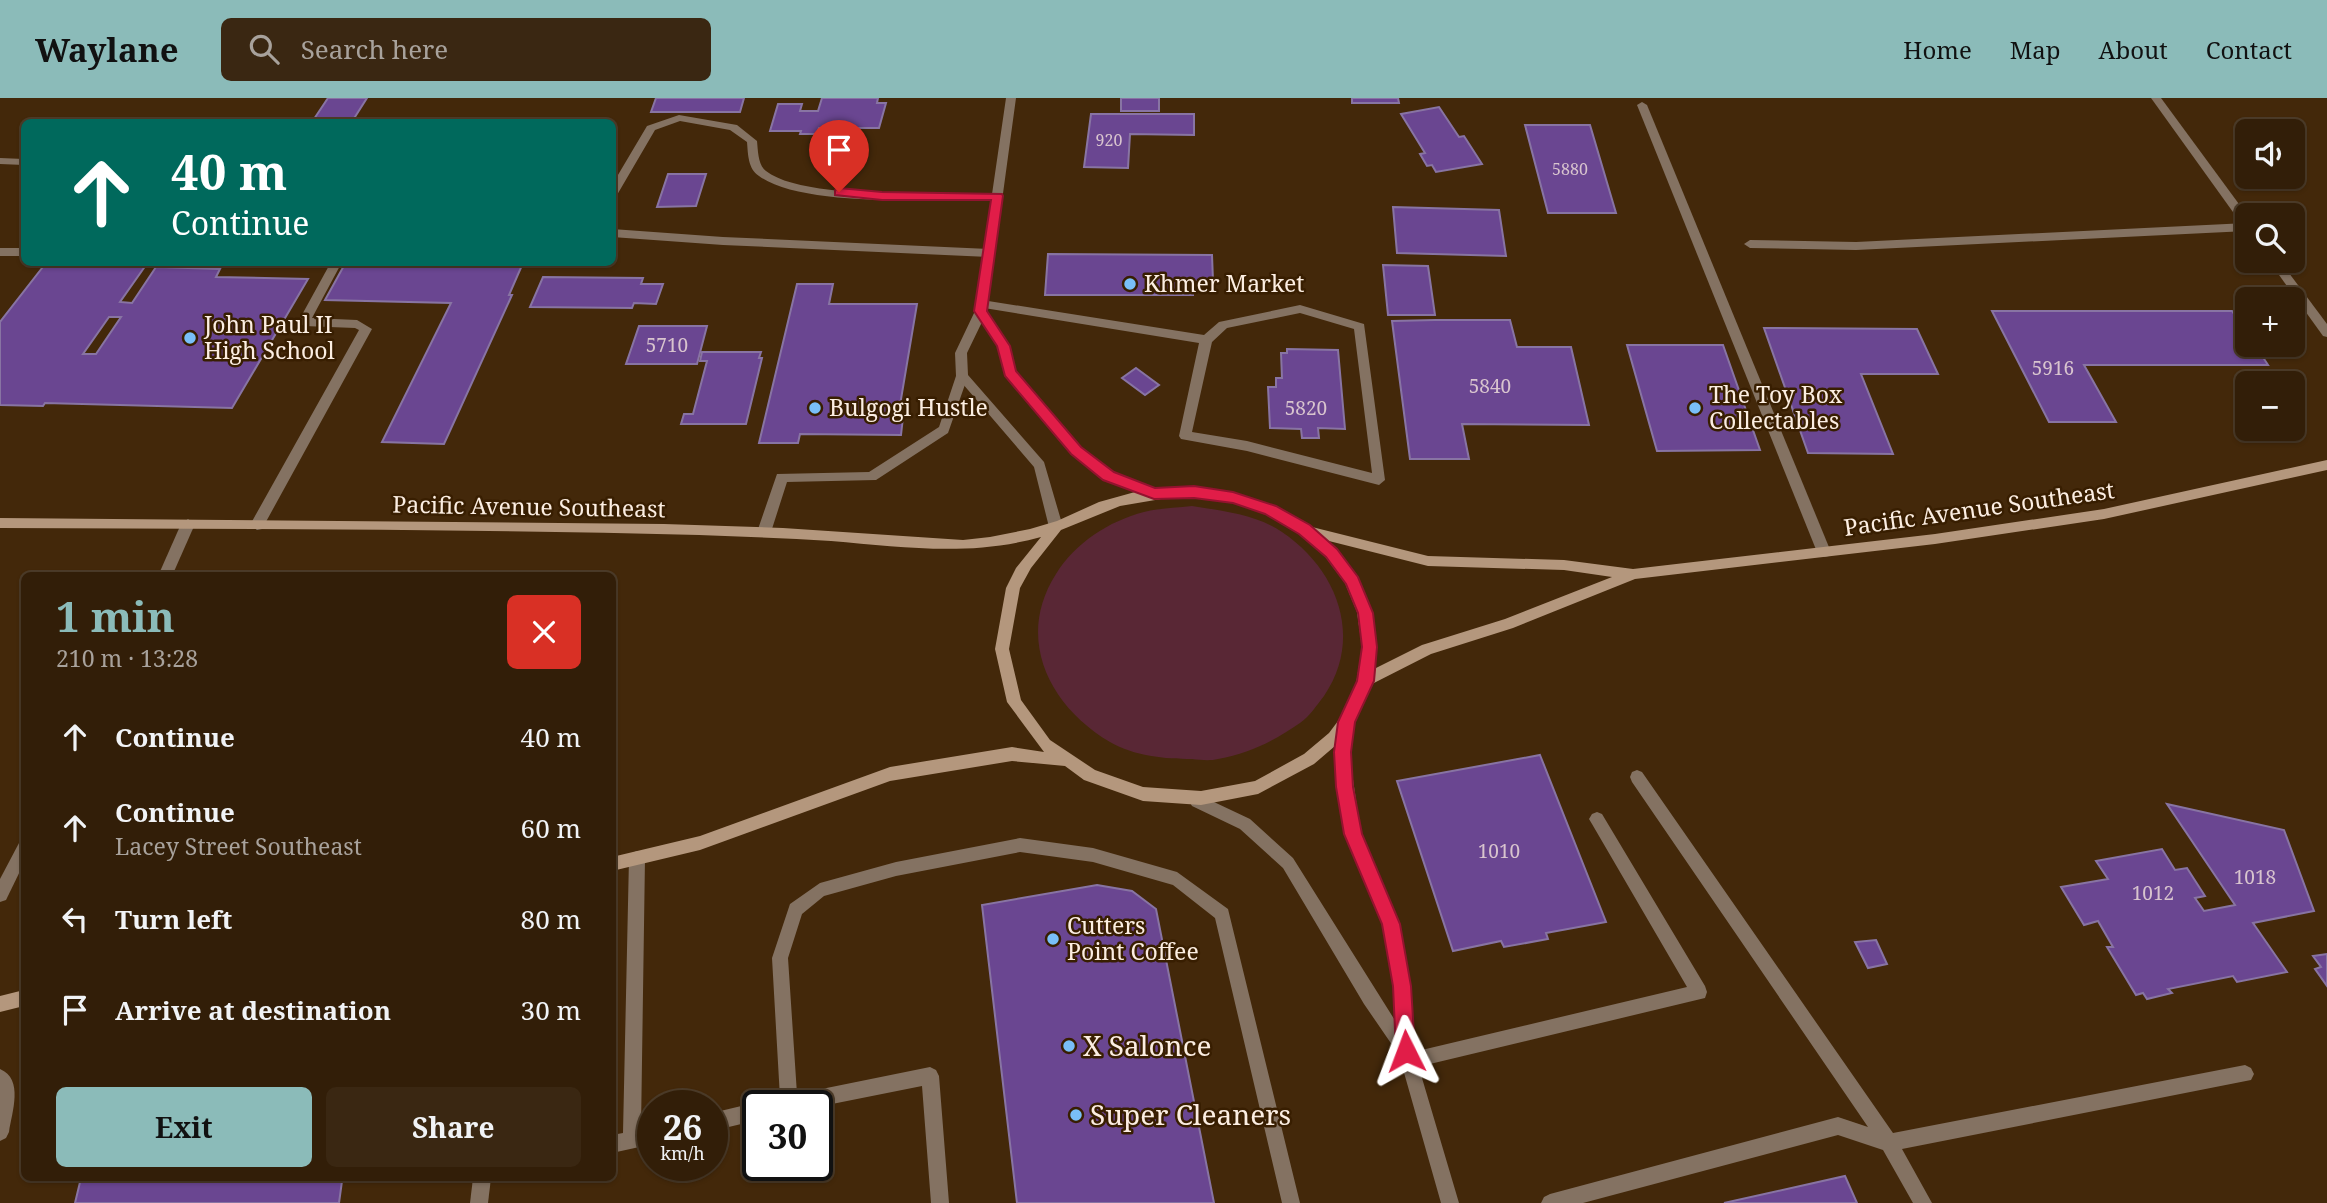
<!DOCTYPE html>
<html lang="en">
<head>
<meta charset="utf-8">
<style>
  :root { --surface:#321e08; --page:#3a2712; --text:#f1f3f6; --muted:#a8a29c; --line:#4d3c29; --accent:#8bbbb9 }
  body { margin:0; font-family:"Noto Serif",serif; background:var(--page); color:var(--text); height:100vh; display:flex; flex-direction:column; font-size:26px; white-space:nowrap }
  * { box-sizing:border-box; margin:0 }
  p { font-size:23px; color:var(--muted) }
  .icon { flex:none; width:38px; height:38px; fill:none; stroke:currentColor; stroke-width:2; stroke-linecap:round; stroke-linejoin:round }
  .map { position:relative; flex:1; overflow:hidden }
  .side { position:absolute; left:21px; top:474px; width:595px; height:609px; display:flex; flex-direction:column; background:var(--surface); border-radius:10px; box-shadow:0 2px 5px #0004,0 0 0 2px var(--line) }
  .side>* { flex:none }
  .top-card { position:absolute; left:21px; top:21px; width:595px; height:147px; border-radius:10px; box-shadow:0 2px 5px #0004,0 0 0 2px var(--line); background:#00695c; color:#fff; overflow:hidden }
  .controls { position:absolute; left:2235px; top:21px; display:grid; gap:14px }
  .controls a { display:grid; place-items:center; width:70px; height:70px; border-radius:10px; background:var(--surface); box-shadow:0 2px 5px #0004,0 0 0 2px var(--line); font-size:35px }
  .speed { position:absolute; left:637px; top:992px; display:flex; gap:14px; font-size:35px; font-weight:700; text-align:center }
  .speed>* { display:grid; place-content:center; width:91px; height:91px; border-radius:50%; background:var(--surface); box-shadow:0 2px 5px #0004,0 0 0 2px var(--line); line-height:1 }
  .speed small { font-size:18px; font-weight:400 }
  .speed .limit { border:4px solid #111; border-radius:10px; background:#fff; color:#111 }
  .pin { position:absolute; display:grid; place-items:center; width:60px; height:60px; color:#fff; margin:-72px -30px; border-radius:50% 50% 50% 0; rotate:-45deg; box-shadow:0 0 7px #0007 }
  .pin .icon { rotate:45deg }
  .me { position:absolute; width:77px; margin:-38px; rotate:357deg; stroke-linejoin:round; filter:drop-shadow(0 0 5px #0008) }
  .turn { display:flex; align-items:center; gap:24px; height:147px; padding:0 35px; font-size:32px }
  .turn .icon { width:91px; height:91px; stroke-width:2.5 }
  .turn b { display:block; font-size:49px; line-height:60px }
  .round { display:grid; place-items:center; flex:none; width:74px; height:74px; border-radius:10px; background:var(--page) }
  .headline { display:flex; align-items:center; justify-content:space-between; height:119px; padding:0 35px }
  h1 { font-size:42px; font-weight:700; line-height:52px; color:var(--accent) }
  .primary-button { display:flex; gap:14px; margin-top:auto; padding:14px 35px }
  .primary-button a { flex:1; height:80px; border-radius:10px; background:var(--accent); color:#111; font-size:28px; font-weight:700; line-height:80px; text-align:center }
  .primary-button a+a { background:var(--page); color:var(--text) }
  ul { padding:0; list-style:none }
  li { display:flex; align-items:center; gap:21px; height:91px; padding:0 35px }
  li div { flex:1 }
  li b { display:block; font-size:26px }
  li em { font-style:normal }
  header { display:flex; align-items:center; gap:42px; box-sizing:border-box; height:98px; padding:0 35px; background:var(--accent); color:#111 }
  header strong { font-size:33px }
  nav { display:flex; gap:38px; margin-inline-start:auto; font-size:24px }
  .search { width:490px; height:63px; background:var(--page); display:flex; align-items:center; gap:18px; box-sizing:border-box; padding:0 24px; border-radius:10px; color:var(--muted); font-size:26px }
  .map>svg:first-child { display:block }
  .green { fill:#592735 }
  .building { fill:#6a4691; stroke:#8874a3; stroke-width:2; fill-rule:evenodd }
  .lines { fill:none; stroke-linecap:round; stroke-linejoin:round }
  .lane { fill:#847262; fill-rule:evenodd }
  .street { fill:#847262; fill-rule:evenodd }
  .secondary { fill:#b4977d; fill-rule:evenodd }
  .route { fill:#e11d48; stroke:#92132f; stroke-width:2 }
  .poi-dot { fill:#79bff8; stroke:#381e01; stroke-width:2.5 }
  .labels { text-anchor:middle; stroke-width:5; stroke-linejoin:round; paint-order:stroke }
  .far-number-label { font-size:16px; fill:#d8c4ce }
  .number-label { font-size:19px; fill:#d8c4ce }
  .poi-label { font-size:23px; fill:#fceee2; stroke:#381e01; text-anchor:start }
  .street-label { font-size:23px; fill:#fceee2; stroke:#381e01 }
  .near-poi-label { font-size:28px; fill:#fceee2; stroke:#381e01; text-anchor:start }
</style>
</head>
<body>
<header>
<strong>Waylane</strong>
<div class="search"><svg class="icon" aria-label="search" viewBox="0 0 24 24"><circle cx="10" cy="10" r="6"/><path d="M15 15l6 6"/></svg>Search here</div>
<nav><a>Home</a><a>Map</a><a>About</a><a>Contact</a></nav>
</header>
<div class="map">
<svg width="2327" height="1105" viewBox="0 0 2327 1105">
  <rect width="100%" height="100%" fill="#43280a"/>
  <!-- green -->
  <path class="green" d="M1192,408C1222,413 1256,416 1282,434C1337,471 1364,539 1324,598C1316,608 1310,618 1300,625C1274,643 1250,655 1218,661C1210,663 1201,662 1192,661C1165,661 1134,658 1110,644C1049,608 1015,540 1056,476C1075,445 1109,423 1144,414C1159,410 1176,410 1192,408Z"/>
  <!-- building -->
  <g class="building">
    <path d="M328,0H367L353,22L314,21Z"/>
    <path d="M656,0H744L740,14H651Z"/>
    <path d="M822,0H878L877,5H886L879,30H854L850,43L824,42L827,30H819L817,36H800L801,33H770L778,6H802L800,13H818Z"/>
    <rect x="1121" y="0" width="38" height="13"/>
    <path d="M1352,0H1398L1399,5H1352Z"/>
    <path d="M1439,9L1459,39L1464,38L1482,66L1436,74L1432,67L1427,68L1420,56L1425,55L1401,16Z"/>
    <path d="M1091,16H1194V37L1130,36L1128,70L1084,69Z"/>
    <path d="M1525,27H1590L1616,115H1548Z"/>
    <path d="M668,76H706L696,108L657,109Z"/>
    <path d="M1393,109L1499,112L1506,158L1397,155Z"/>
    <path d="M1048,156L1212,157L1213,183H1193V197H1045Z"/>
    <path d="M346,164L523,165L509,197H512L444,346L382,344L451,205L325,202Z"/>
    <path d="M46,165L146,167L120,204L132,205L156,169L220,171L216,179L308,181L232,310L45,305L43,308L0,307V224ZM109,219H121L96,256H83Z"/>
    <path d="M1383,167L1428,168L1435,217H1388Z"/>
    <path d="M543,179L643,180L641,186H663L656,206L634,205L632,210L530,209Z"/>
    <path d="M797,186H833L829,206H917L898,319H903L901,337L800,336L798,345H759Z"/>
    <path d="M1992,213H2232L2247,235V247H2255L2268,267H2084L2116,324H2049Z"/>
    <path d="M1435,222H1510L1517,249H1571L1589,327L1462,326L1469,361H1410L1392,223Z"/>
    <path d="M639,228H707L697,266H626Z"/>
    <path d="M1764,230L1917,231L1938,276H1861L1893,356L1808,355Z"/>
    <path d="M1627,247H1723L1760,352L1657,353Z"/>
    <path d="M1287,251L1338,252L1345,331L1318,330L1319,340H1302L1301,331L1270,330L1268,289H1276V280H1282L1281,255H1287Z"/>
    <path d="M702,254H761L759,260H762L746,326H681L684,316H693L707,263H700Z"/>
    <path d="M1136,270L1159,287L1145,297L1122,280Z"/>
    <path d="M1540,657L1606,824L1546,835L1548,841L1504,849L1501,843L1453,853L1397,683Z"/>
    <path d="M2167,706L2284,732L2314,813L2253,825L2287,874L2237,884L2233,878L2168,891L2172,895L2147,901L2143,895L2136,897L2107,849H2113L2098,823L2084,827L2061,789L2108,781L2096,763L2162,751L2175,772L2187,770L2205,798L2195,800L2204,813L2235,807Z"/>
    <path d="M1097,787L1132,793L1156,811L1214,1105H1017L982,807Z"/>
    <path d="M1876,842L1887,866L1868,870L1855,844Z"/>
    <path d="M2327,856V888L2315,871L2321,869L2313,858Z"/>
    <path d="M1845,1078L1857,1105H1724Z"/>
    <path d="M81,1080H352L342,1083L339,1105H75Z"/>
  </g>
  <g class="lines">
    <!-- lane -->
    <g class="lane">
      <path d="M1642,4L1647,7L1831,454L1829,458L1824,459L1817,454L1637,7Z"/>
      <path d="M679,17L737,27L757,43C758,53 758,67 766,73C804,103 947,95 997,95L1002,98L997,101C943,102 801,110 759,78C748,71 748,56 747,44L730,32L680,23L655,32L617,97L612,100V87L647,28Z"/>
      <path d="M0,60L24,61V67L0,66Z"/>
      <path d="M2247,125V133L1856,152L1750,150L1744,146L1750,142L1856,144Z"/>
      <path d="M612,131L723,139L989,151L995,155L989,159L723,147L612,139Z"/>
      <rect x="0" y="150" width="24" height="8"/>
      <path d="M331,164H342L312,220L357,222L372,231L262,431L257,432L250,427L359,232L355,230L304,228L298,224Z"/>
      <path d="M982,202L1204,237L1219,224L1300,207L1364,226L1385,382L1379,387L1247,353L1181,341L1179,338L1199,245L978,209L976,206ZM1300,215L1354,231L1372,375L1247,343L1192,334L1212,244L1227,230Z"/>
      <path d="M962,274L968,278L948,335L876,382L787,384L771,434L764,439L759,438L757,434L777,376L869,374L939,329L956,278Z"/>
      <path d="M1637,672L1642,674L1893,1035L2245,967L2251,970L2254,976L2251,982L1902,1051L1932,1105H1913L1883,1052L1838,1037L1583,1105H1541L1544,1099L1550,1096L1838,1019L1868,1029L1632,684L1630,679L1632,674Z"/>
      <path d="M1597,714L1602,716L1705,888L1707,894L1705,900L1409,971L1403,969L1401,963L1403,957L1409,955L1687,889L1592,726L1589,721L1592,716Z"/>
      <path d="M1020,740L1093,750L1177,774L1228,811L1300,1105H1282L1215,820L1173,787L1093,764L1020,754L896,778L824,798L802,816L788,860L797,996L930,969L936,972L939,978L949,1105H931L922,988L817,1009L773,1008L776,1002L780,1000L772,860L790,806L820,785L896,764Z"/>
      <path d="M637,753L642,755L645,760L641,1031L653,1028V1046L612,1055V1037L623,1035L629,760L632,755Z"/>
      <path d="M758,1004L765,1008H758V1022L712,1033V1015Z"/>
      <path d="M473,1080H491L488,1105H470Z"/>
    </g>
    <!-- street -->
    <g class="street">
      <path d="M1006,0H1016L987,213L1009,248L1016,274L1080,349L1114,375L1159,392L1160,396L1154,401L1104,381L1072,355L1006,278L997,248L982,224L967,255L968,277L1044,364L1063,429L1056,434L1049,429L1034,369L956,278L955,255L975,213Z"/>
      <path d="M2151,0H2161L2247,117V129L2243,128Z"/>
      <path d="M2269,163H2280L2327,226V239L2323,238Z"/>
      <path d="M188,421L195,426L172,478H158L181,426Z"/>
      <path d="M1347,618L1352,620L1354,624L1349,654L1361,736L1399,826L1410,888L1414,953L1459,1105H1441L1399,957L1364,906L1283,770L1240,731L1192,708L1189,703L1192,698L1197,696L1250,721L1293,760L1396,924L1394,888L1383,826L1345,736L1335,654L1340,624L1342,620Z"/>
      <path d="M24,743V765L6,802L0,804V781L19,745Z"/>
      <path d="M0,971C24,981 12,1014 9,1034L6,1040L0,1043Z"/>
    </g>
    <!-- secondary -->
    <g class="secondary">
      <path d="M2327,362V372L2104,421L1935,446L1635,481L1513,530L1431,556L1370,587L1352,627L1335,648L1314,666L1258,696L1201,707L1143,703L1084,682L1065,668L1012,663L890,683L700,752L612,773V759L700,738L890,669L1012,649L1044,654L1007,604L995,551L1006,490L1016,470L1041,439C969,459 904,449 831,443C787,440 743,439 699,437C466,431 233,431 0,430V420L664,426L783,430L963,442L990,439L1030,431L1057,423L1099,404L1135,394L1167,390H1199L1231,394L1273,407L1308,428L1428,458L1564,462L1633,471L1935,436L2104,411ZM1167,400H1199L1231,404L1263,414L1296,433L1324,457L1345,485L1357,514L1362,549L1356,586L1341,619L1329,635L1304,656L1255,683L1201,693L1143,689L1095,672L1050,642L1021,602L1009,551L1020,490L1031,470L1061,432L1120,408ZM1325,442L1428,468L1564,472L1612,479L1505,521L1422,547L1372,572C1379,524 1362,475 1325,442Z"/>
      <path d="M24,892V908L0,914V898Z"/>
    </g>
  </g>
  <!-- route -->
  <path class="route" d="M839,90L882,94L1002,96L1003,98L987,213L1010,248L1016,273L1081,349L1114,374L1155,390L1194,388L1233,394L1276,408L1310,427L1337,451L1358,479L1373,515L1377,549L1374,583L1355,624L1351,654L1353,689L1362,736L1400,826L1411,888L1415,953L1412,959L1406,962L1399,959L1396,953L1393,888L1382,826L1344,736L1336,689L1334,654L1338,624L1357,583L1362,549L1358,515L1346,486L1326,459L1299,436L1265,416L1233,405L1194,400L1154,401L1103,382L1071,356L1005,278L997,248L974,213L991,102H882L835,97V92Z"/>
  <!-- markers -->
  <g class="poi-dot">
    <circle cx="1130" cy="186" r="7"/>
    <circle cx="190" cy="240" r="7"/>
    <circle cx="815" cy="310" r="7"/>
    <circle cx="1695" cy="310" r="7"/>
    <circle cx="1053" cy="841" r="7"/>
    <circle cx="1069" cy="948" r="7"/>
    <circle cx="1076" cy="1017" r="7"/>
  </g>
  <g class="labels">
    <!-- far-number labels -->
    <g class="far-number-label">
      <text x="1109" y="48">920</text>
      <text x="1570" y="77">5880</text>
    </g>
    <!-- number labels -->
    <g class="number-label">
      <text x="667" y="254">5710</text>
      <text x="2053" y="277">5916</text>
      <text x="1490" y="295">5840</text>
      <text x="1306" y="317">5820</text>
      <text x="1499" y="760">1010</text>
      <text x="2255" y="786">1018</text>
      <text x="2153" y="802">1012</text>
    </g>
    <!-- poi labels -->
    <g class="poi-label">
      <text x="1144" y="194">Khmer Market</text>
      <text x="204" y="235">John Paul II<tspan x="204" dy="26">High School</tspan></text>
      <text x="1709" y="305">The Toy Box<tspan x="1709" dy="26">Collectables</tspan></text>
      <text x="829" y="318">Bulgogi Hustle</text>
      <text x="1067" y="836">Cutters<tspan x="1067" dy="26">Point Coffee</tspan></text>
    </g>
    <!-- street labels -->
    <g class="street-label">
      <text transform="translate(529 409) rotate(1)" y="8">Pacific Avenue Southeast</text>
      <text transform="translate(1979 411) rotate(-8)" y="8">Pacific Avenue Southeast</text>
    </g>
    <!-- near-poi labels -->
    <g class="near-poi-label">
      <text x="1083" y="958">X Salonce</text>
      <text x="1090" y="1027">Super Cleaners</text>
    </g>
  </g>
</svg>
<div class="controls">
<a><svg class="icon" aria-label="sound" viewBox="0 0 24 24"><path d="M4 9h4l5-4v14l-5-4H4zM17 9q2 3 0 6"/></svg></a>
<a><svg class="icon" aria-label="search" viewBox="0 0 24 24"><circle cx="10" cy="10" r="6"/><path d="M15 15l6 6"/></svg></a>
<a>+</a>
<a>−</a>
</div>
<div class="speed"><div>26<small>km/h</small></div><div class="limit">30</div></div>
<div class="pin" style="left:839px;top:94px;background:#d93025"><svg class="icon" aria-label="arrive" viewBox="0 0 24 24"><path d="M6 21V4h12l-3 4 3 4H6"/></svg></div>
<svg class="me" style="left:1406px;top:953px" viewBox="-20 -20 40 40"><path d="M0-17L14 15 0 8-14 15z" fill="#e11d48" stroke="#fff" stroke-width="4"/></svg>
<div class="top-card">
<div class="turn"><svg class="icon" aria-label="ahead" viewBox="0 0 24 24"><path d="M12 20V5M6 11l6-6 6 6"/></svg><div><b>40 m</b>Continue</div></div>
</div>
<section class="side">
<div class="headline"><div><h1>1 min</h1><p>210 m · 13:28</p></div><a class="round" style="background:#d93025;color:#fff"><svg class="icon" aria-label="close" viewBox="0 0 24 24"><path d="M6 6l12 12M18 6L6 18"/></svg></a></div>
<ul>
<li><svg class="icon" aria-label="ahead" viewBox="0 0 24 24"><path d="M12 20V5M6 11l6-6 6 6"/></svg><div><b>Continue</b></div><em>40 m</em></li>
<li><svg class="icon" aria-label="ahead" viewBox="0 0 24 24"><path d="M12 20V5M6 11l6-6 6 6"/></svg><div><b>Continue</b><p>Lacey Street Southeast</p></div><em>60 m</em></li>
<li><svg class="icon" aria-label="left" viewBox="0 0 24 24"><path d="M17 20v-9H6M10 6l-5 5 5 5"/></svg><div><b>Turn left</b></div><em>80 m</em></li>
<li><svg class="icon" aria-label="arrive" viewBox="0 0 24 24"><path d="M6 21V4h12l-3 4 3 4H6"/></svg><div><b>Arrive at destination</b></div><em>30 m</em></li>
</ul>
<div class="primary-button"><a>Exit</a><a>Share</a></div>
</section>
</div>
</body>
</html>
